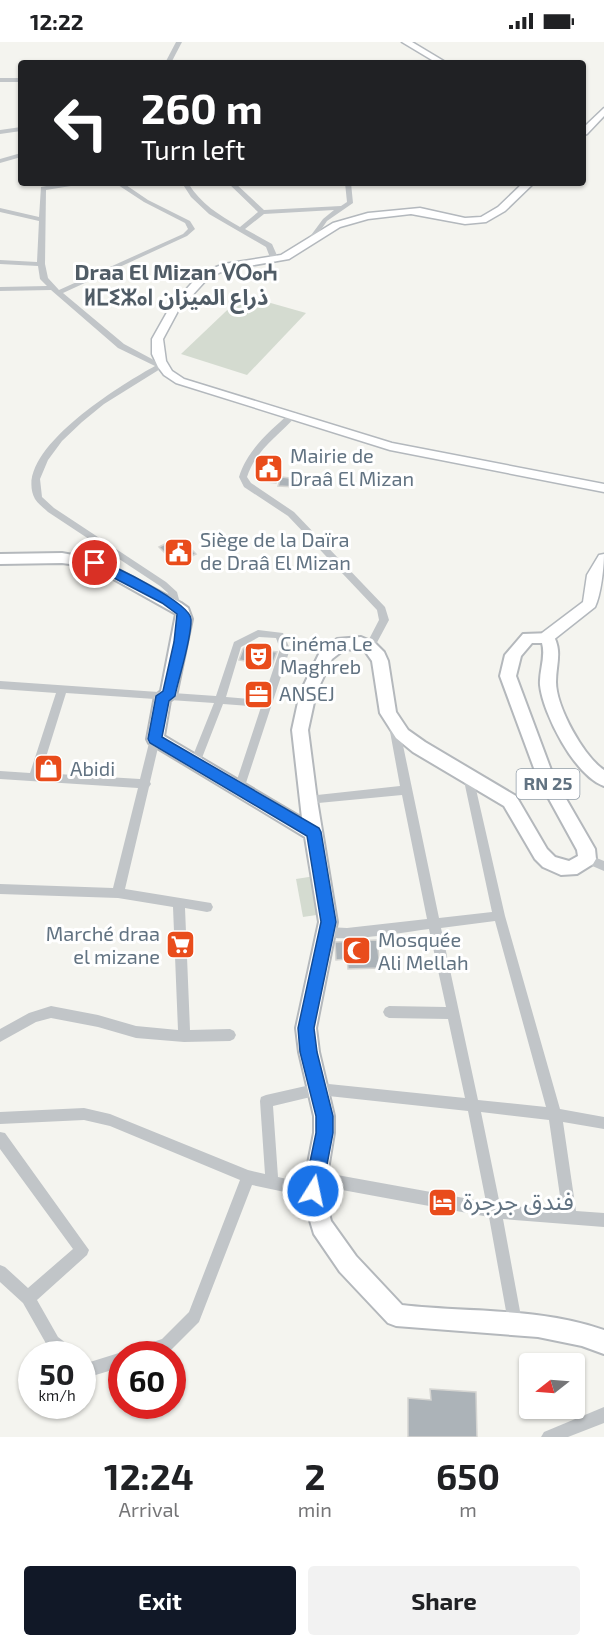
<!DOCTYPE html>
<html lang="en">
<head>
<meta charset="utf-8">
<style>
  :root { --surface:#fff; --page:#f2f2f2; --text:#202124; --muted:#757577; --accent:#111827 }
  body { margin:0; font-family:"Exo 2","Noto Sans Arabic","Noto Sans Tifinagh",sans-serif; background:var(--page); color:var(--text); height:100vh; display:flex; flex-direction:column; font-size:22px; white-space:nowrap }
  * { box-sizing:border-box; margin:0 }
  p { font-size:20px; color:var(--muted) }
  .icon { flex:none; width:33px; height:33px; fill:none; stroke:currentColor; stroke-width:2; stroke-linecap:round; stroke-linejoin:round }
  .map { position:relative; height:1395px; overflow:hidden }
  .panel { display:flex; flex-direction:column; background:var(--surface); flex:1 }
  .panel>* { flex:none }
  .banner { position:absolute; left:18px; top:18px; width:568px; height:126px; border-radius:6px; box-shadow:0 2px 4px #0004; background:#202124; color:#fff; overflow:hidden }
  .needle { width:39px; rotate:253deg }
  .buttons { position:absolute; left:519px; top:1311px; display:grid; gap:12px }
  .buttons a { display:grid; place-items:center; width:66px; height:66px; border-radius:6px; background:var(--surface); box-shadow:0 2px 4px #0004; font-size:30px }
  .speed { position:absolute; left:18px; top:1299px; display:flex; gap:12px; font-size:30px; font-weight:700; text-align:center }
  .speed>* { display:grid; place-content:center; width:78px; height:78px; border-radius:50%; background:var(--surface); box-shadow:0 2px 4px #0004; line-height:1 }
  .speed small { font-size:15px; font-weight:400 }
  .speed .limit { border:9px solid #d22; background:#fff; color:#111 }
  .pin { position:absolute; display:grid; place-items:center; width:51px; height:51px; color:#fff; margin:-26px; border:3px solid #fff; border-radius:50%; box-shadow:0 2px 6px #0007 }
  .me { position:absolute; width:66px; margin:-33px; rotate:10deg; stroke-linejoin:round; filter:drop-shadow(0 0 4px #0008) }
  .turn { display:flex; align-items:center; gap:21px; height:126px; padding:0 24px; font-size:27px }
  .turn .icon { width:78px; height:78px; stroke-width:2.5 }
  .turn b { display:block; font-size:42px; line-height:51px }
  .eta { display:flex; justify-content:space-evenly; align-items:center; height:102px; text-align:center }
  .eta b { font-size:36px; font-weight:700; line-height:42px }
  .action { display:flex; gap:12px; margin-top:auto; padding:12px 24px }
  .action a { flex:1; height:69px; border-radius:6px; background:var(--accent); color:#fff; font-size:24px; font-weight:700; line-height:69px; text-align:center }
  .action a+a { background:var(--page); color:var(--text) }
  .status { display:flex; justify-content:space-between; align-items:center; height:42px; padding:0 30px; background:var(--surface); direction:ltr }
  .status svg { height:16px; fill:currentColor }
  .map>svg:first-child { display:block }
  .green { fill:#d4dbd0 }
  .building { fill:#acb3b8; stroke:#d5d5d2; stroke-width:1.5 }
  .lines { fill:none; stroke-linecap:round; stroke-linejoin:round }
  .secondary-casing { stroke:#b3b8bd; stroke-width:3 }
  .primary-casing { stroke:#b4b8bc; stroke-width:4 }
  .street { fill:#c1c5c8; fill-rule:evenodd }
  .secondary { fill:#fff; fill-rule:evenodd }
  .primary { fill:#fff; fill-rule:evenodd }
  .route { fill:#1a73e8; stroke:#114b97; stroke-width:1.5 }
  .labels { text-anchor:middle; stroke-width:6; stroke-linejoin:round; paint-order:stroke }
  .shield { fill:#fff; stroke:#919da8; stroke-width:1.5 }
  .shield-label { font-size:18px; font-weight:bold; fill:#627382 }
  .poi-label { font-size:20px; fill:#627382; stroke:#fff; text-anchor:start }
  .far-district-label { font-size:22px; font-weight:bold; fill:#505c66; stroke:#fff }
  .near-poi-label { font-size:24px; fill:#627382; stroke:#fff; text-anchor:start }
</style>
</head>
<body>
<div class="status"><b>12:22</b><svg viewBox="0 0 49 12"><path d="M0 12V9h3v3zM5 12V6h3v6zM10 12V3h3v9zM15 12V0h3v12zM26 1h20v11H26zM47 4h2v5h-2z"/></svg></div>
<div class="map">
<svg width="604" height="1395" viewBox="0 0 604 1395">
  <rect width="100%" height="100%" fill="#f4f4ef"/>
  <!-- green -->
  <g class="green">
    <path d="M243,253L306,271L247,333L181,312Z"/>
    <path d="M315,834L323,872L303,875L296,837Z"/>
  </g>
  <!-- building -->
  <g class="building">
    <path d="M264,418L279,420L275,432L279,433L276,441L258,439Z"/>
    <path d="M281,435L299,437L297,445L278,444Z"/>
    <path d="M171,499L181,508L188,504L196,512L176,522L159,505Z"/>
    <path d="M243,607L244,606L277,610L272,624L239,618Z"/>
    <path d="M377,898L380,926L348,927L347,917L336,918L335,900Z"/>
    <path d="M430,1347L476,1350L477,1395H408V1356L431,1358Z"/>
  </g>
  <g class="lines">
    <defs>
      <g id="secondary">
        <path d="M402,0H412L447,21H437Z"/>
        <path d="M604,66V74L587,92L584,93V85Z"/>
        <path d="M523,141H534L505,169L486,180L465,182L411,172L368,177L340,185L289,217L226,228L209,235L178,269L163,297L166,319L172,329L184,337L392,401L604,442V450L390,408L176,341L164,333L158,325L152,312V297L170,265L201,231L224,222L281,213L333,181L368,171L420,166L465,176L481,175L498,165Z"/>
        <path d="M604,512C604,525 601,553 595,565L552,599H542L540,595L542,591L583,560L587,533L599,513Z"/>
      </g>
      <path id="primary" d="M62,511L100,518L181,561L188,566L192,577L176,654L170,659L164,694L302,776L292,688L300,651L320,610L337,597L361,595L375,601L384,610L388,619L396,670L408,688L425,700L516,754L547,807L555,815L569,819L578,814L577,808L538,737L500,634L505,613L523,592L552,591C563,609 556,621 556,640C556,665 584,715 604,728V744C575,734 543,672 540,643C539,629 546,615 542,601H532L521,614L516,634L554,736L595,807L596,817L593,822L577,832L561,833L543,825L535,817L504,764L413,710L396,696L380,671L372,619L365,609L345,607L332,617L316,651L308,688L317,758L337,880L316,986L319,1010L334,1074V1091L324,1152L331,1179L356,1214L402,1263C470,1271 538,1265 604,1288V1312L582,1304L538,1295L396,1284L388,1281L340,1230L314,1192L302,1152L314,1091V1074L299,1010L296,986L319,880L305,795L149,701L147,697L155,654L161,649L176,572L92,525L62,521L0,522V512Z"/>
    </defs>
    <!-- secondary casing -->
    <use href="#secondary" class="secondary-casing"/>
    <!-- primary casing -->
    <use href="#primary" class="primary-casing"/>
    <!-- street -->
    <g class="street">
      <path d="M176,0H182L171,21H165Z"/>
      <rect x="0" y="36" width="21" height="4"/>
      <path d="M21,85V89L0,92V88Z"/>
      <path d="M21,111V115L0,121V117Z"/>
      <path d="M63,141H80L77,143L46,148L45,222L48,236L59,248L183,192L188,187L185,181L144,160L115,141H123L148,158L190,179L195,187L187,194L63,251L124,302L165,324L104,362L82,380L62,399L48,418L40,437L42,455L54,466L166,540L177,550L181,565L176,568L171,565L168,551L160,544L48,470C44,466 38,462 35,457C10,410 122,342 155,324L118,306L51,248L0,249V245L47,244L40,237L38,224L0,222V218L37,220L39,179L0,170V166L39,175L41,145Z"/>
      <path d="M182,141H188C201,162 219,173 240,185L258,170L228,141H235L264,168L341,164L347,160L345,141H351L353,161L327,179L312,201L310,202L306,200L323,177L334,168L264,172L245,187L272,202L279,218L275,220L271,218L266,205L209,172L191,155Z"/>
      <path d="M290,371H296L297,373C279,394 256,407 247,435L251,441L294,470L385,565L389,578L373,608L370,609L365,605L379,578L377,568L288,474L244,445L239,435C248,407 269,390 290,371Z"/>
      <path d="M258,588L283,591L290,607L243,750H235L234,747L261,665L223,662L200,721L199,724H191L190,721L214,661L66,651L41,731L140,737L150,697L151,694H159L160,697L150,740L151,742L149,745L125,847L211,861L213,865L211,869L207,870L185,866L190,988L230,987L234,989L236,993L234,997L230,999L184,1000L136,996L98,985L51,976L36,980L0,1000V987L29,971L51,964L98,973L136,984L178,988L173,865L118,856L0,852V842L113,846L138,746L0,737V729L30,731L56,651L0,647V639L216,654L234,600ZM259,595L276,596L280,607L263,658L226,655L241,605Z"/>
      <path d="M394,680L399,684L439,876L492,870L463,734L464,731H472L473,734L505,874L560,1067L604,1075V1087L563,1080L576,1169L604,1171V1185L503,1177L522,1280L520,1285L515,1287L510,1285L508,1280L489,1175L315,1143L310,1141L308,1136L310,1131L315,1129L486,1160L468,1069L319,1053L273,1064L278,1135L318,1144L320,1149L318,1154L313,1156L252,1143L199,1280L171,1308L159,1312H130L132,1307L162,1297L189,1270L240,1138L110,1084L84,1078L0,1082V1070L84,1066L110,1072L248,1128L265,1132L260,1059L261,1055L266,1053L319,1041L465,1056L448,977L389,976L385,974L383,970L385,966L389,964L446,965L429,887C404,890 346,901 324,894L322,890L324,886L328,885L347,886L427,877L402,753L308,762L304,761L303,758L304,755L308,754L400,744L389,684ZM495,879L546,1065L478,1058L441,886ZM481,1070L549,1078L562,1168L500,1163Z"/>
      <path d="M587,812L604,819V829L583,820L581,817L583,814Z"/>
      <path d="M0,1090L5,1091L89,1208L87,1213L37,1258L58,1295L74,1307L76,1312H58L48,1305L23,1261L0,1240V1223L5,1225L28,1246L73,1207L0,1107Z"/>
      <path d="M122,1310L128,1312H122V1325L89,1335L82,1332V1316L90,1320Z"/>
      <path d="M604,1365V1381L568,1395H541L544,1390Z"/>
    </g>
    <!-- secondary -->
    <use href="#secondary" class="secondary"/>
    <!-- primary -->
    <use href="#primary" class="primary"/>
  </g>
  <!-- route -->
  <path class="route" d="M95,517C112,522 190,561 191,577C192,596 179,634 175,654L169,659L162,695L319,786L321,790L336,880L314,986L317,1010L333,1074V1091L322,1149L319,1155L313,1158L307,1155L304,1149L316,1091V1074L300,1010L298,986L321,880L307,794L150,701L148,697L156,654L163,649L174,600L177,572L162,561L91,524V519Z"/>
  <!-- icons -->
  <defs>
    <symbol id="civic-square" viewBox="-11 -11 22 22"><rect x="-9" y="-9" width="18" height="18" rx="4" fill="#e94c1b" stroke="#fff"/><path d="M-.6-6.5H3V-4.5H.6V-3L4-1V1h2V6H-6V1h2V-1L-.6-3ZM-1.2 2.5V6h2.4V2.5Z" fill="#fff"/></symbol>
    <symbol id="theatre-square" viewBox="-11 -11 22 22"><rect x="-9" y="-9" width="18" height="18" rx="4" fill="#e94c1b" stroke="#fff"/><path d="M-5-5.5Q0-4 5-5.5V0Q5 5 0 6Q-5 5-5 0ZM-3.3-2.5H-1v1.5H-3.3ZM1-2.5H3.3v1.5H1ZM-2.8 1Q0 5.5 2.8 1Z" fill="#fff"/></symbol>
    <symbol id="office-square" viewBox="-11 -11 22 22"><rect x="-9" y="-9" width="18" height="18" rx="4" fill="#e94c1b" stroke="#fff"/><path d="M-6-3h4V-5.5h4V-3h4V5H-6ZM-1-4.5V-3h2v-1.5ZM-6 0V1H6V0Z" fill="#fff"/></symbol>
    <symbol id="shop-square" viewBox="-11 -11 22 22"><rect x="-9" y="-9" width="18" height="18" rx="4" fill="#e94c1b" stroke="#fff"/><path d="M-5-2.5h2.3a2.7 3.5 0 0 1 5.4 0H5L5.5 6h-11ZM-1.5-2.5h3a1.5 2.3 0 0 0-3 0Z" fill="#fff"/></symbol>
    <symbol id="supermarket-square" viewBox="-11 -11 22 22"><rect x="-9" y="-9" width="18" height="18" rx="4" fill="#e94c1b" stroke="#fff"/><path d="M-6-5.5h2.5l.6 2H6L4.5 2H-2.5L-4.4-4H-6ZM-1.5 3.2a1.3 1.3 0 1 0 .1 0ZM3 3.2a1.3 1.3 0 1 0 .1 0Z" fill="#fff"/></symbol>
    <symbol id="mosque-square" viewBox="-11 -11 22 22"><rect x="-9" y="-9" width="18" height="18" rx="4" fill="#e94c1b" stroke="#fff"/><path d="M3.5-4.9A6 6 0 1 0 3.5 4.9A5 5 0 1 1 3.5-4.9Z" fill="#fff"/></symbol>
    <symbol id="hotel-square" viewBox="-11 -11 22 22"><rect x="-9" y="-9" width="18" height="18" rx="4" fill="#e94c1b" stroke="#fff"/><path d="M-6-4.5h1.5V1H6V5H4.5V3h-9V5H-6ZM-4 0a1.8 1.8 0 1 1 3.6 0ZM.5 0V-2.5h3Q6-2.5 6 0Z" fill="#fff"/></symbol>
  </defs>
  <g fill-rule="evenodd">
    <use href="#civic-square" x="252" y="410" width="33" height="33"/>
    <use href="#civic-square" x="162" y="494" width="33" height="33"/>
    <use href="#theatre-square" x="242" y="598" width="33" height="33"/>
    <use href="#office-square" x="242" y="636" width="33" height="33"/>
    <use href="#shop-square" x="32" y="710" width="33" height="33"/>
    <use href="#supermarket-square" x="164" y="886" width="33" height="33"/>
    <use href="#mosque-square" x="340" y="892" width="33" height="33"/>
    <use href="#hotel-square" x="426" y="1144" width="33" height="33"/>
  </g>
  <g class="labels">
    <!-- shield labels -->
    <rect class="shield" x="516.5" y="727" width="63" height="30" rx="4.5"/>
    <g class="shield-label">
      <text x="548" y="748">RN 25</text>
    </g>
    <!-- poi labels -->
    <g class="poi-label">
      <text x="290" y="421">Mairie de<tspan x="290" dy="23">Draâ El Mizan</tspan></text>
      <text x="200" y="505">Siège de la Daïra<tspan x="200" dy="23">de Draâ El Mizan</tspan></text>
      <text x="280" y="609">Cinéma Le<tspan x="280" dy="23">Maghreb</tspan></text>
      <text x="279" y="659">ANSEJ</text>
      <text x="70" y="734">Abidi</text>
      <text x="160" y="899" text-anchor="end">Marché draa<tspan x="160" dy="23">el mizane</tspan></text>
      <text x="378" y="905">Mosquée<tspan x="378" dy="23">Ali Mellah</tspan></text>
    </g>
    <!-- far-district labels -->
    <g class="far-district-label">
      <text x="176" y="238">Draa El Mizan ⴸⵔⴰⵄ<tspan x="176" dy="25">ⵍⵎⵉⵣⴰⵏ ذراع الميزان</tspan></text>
    </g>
    <!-- near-poi labels -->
    <g class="near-poi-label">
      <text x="463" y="1168">فندق جرجرة</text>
    </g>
  </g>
</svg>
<div class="buttons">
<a><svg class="needle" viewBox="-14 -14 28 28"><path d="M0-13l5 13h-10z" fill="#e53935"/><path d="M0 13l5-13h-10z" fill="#757577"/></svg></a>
</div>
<div class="speed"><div>50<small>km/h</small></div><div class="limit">60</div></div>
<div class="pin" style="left:95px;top:521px;background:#d93025"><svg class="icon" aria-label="arrive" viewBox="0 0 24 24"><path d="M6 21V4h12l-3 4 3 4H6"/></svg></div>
<svg class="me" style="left:313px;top:1149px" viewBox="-20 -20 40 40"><circle r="17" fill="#1a73e8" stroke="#fff" stroke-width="3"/><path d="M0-11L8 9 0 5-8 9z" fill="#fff"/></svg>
<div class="banner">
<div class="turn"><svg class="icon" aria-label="left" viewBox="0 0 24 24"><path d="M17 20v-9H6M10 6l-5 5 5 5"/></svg><div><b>260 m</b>Turn left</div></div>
</div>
</div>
<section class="panel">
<div class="eta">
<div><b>12:24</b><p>Arrival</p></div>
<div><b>2</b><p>min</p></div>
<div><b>650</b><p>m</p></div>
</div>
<div class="action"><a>Exit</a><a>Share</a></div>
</section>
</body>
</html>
